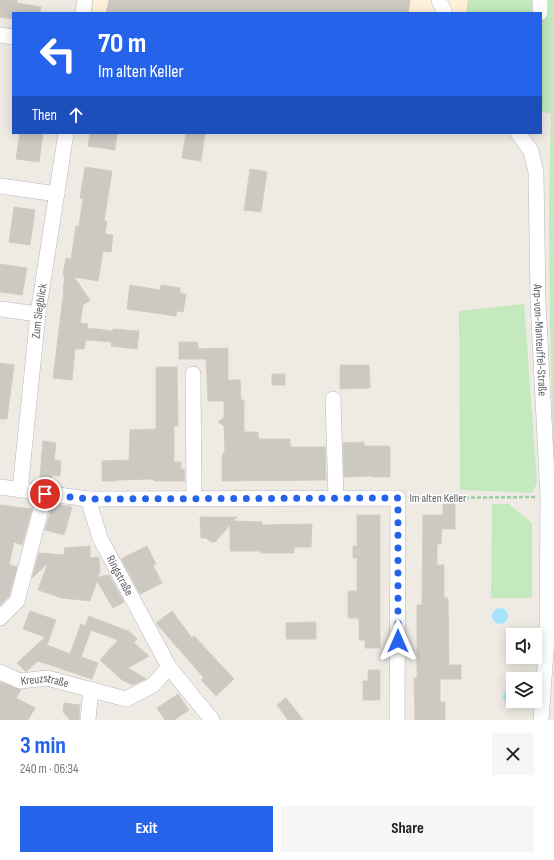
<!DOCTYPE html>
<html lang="en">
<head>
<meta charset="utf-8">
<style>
  :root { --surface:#fff; --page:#f6f6f6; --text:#222; --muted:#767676; --accent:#2563eb }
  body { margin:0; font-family:"Sofia Sans Condensed",sans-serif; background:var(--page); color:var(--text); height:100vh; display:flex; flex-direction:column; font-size:15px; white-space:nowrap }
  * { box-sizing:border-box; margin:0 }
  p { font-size:13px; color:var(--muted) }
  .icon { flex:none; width:22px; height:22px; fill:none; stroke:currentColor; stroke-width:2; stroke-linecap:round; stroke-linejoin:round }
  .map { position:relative; height:720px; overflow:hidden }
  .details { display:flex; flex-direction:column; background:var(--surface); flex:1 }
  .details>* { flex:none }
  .hud { position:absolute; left:12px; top:12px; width:530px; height:122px; border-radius:0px; box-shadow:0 2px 10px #0003; background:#2563eb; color:#fff; overflow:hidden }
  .controls { position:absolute; left:506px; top:628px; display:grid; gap:8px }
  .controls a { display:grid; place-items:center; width:36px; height:36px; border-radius:0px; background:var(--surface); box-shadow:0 2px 10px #0003; font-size:20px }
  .pin { position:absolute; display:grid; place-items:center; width:34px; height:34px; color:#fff; margin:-17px; border:2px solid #fff; border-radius:50%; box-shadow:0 1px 4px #0007 }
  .me { position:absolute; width:44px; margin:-22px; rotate:0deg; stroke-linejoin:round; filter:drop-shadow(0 0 3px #0008) }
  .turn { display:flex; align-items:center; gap:14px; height:84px; padding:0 20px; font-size:18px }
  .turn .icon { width:52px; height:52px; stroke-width:2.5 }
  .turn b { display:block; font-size:28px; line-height:34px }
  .then { display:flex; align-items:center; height:38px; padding:0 20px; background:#0003; gap:8px; font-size:15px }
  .round { display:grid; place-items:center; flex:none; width:42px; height:42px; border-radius:0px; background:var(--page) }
  .overview { display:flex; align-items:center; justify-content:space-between; height:68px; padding:0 20px }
  h1 { font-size:24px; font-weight:700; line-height:30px; color:var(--accent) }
  .cta { display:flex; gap:8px; margin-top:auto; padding:8px 20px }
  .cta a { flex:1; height:46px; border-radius:0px; background:var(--accent); color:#fff; font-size:16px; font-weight:700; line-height:46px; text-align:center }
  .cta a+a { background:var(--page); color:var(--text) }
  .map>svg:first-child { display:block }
  .commercial { fill:#fff1d9 }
  .green { fill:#c4e9be }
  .water { fill:#a4e4ff }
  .building { fill:#ccc8c2; stroke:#d4ccc1 }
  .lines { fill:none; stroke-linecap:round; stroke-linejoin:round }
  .minor-casing { stroke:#b4b8bc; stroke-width:16 }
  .path { stroke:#99cfa1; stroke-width:2.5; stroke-dasharray:4 2; stroke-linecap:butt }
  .minor { stroke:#fff; stroke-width:15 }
  .route { stroke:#2563eb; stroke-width:7; stroke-dasharray:0 12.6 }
  .labels { text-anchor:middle; stroke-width:3; stroke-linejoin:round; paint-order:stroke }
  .street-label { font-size:12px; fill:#5c6165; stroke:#fff }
</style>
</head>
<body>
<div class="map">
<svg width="554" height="720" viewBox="0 0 554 720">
  <rect width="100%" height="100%" fill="#efebe4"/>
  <!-- commercial -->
  <path class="commercial" d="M94,0H468L466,13H92Z"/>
  <!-- green -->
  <g class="green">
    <path d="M468,0H554V470C550,351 547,233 551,114L541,111V13H466Z"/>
    <path d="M524,304L537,483L532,493L460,490L459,311Z"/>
    <path d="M492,504H509L532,523V598H491Z"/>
  </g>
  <!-- water -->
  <g class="water">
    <circle cx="500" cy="616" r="8"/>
    <path d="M513,688V701H520C516,707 511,707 506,704L503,697L505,691Z"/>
  </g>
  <!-- building -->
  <g class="building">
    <path d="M0,0H17V3L41,7L40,13H13V19L0,17Z"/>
    <path d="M109,0H410L408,13H106Z"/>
    <path d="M20,133H43L39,162L16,159Z"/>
    <path d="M90,133H117L115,150L88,146Z"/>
    <path d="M186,133H205L201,161L182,158Z"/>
    <path d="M85,167L112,171L104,221H107L105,234L113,235L111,252L103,251L98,281L74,277L90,300L83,305L80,323L88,324L87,328L113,331V329L139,331L137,349L111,346L112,342L86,340L84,349H75L72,380L53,378L64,289H63L65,276L63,275L66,258L71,259L76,226H79L83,199L80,198Z"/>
    <path d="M250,169L267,172L261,212L244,210Z"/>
    <path d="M14,207L35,210L30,245L9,242Z"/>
    <path d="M0,264L27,268L22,295L0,292Z"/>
    <path d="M130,285L160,290L161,285L180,288V293L186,294L183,312L177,311L176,316L127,309Z"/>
    <path d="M179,342H198V349L228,348V380H240L241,400H244V432H258L259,439H290V447H325L326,480L222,481V459L223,453H225L224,426L218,422L224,418V401H208L206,359H179Z"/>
    <path d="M0,363L14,365L7,419H0Z"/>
    <path d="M340,365H369L370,388L340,389Z"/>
    <path d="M156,367H177L178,426H174V462H181V469H184L185,481H154V479L116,480V481H102V461L129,460L130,430L156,429Z"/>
    <rect x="272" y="374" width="13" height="11"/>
    <path d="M43,441L56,443L54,460L61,461L60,476L52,475L51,485L41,484L42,477H40Z"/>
    <path d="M364,442V446H390V477H373V476L344,477L343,443Z"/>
    <path d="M53,503L72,507L64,535L45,530Z"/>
    <path d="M443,504H455V529H442L441,544H437V565H444V598H448L449,665H461V679H440V702H445V720H415L414,678H417V605H422L423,515H443Z"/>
    <path d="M0,505L32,509L22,545L14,542L9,565L17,567L9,596L0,605Z"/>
    <path d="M357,515H380V648H365V640H359V618H348V591H357V558H353V546H357Z"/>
    <path d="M200,517H237L233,521L262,522V525L312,524L311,547H294V553H261V551H230V525L215,542H211L206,538H201Z"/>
    <path d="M90,546V558L99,557L100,571L98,577L109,575L124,602L113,608L97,581L90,601L62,598L38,590L48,563L32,578L39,553L65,555L64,548Z"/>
    <path d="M147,546L156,564L153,565L162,583L140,594L121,559Z"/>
    <path d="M30,611L56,620L47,645L70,654L81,624L85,626L89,616L130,632L137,639L134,643L149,656L128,668L146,679L133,685L122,680L100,660L118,640L91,630L81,657L98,663L92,679L38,661L27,671H25L17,663L45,637L23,629Z"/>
    <path d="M172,611L192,638L194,636L234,679L216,696L201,680L204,678L156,623Z"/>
    <path d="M316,622V639H286V623Z"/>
    <path d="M368,670H380V700H363V681H368Z"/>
    <path d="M0,682L21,690L16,698L35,708L28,720H0Z"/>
    <path d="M178,694L189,710L174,720H165L157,708Z"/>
    <path d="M286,698L297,712L303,720H288L277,705Z"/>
    <path d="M64,703L80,705L79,720H70L63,712Z"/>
  </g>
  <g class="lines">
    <defs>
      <g id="minor">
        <path d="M439,0L445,13"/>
        <path d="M83,13L85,0"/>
        <path d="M540,13V0"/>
        <path d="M0,35L13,37"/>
        <path id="s1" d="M518,133L531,151L536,172L538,301L548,497L547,638L541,720"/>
        <path d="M0,186L57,194"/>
        <path d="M0,309L38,314"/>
        <path d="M193,374L194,499"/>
        <path d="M333,399L336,498"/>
        <path id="s2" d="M0,487L88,499L100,538L169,667L212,720"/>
        <path id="s3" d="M20,490L38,314L66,133"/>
        <path d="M88,499L398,498L397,720"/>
        <path d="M0,618L17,601L45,494"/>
        <path id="s4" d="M0,672L20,681L47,678L126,699L153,685L169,667"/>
        <path d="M88,720L91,689"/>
      </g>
    </defs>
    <!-- minor casing -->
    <use href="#minor" class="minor-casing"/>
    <!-- path -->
    <path class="path" d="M411,498L536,497"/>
    <!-- minor -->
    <use href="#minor" class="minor"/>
  </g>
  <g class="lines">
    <!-- route -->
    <path class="route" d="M45,494L88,499L398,498V641"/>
  </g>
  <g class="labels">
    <!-- street labels -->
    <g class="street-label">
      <text dy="4" stroke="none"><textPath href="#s3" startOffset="180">Zum Siegblick</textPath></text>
      <text dy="4" stroke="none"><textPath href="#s1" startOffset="212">Arp-von-Manteuffel-Straße</textPath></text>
      <text x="438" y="502">Im alten Keller</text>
      <text dy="4" stroke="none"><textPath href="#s2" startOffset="172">Ringstraße</textPath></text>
      <text dy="4" stroke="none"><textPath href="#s4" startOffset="47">Kreuzstraße</textPath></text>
    </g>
  </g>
</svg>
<div class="controls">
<a><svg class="icon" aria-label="sound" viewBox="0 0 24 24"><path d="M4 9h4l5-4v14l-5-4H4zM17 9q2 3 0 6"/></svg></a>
<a><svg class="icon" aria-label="layers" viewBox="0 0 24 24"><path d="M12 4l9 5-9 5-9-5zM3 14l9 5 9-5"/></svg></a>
</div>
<div class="pin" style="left:45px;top:494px;background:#d93025"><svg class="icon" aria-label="arrive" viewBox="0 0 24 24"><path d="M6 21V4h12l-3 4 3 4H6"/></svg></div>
<svg class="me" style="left:398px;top:641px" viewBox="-20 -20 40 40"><path d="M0-17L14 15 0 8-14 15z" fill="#2563eb" stroke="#fff" stroke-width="4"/></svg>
<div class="hud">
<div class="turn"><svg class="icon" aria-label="left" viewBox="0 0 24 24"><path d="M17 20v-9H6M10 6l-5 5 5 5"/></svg><div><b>70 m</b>Im alten Keller</div></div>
<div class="then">Then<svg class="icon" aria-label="ahead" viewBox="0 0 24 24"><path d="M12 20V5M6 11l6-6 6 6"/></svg></div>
</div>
</div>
<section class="details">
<div class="overview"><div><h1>3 min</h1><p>240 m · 06:34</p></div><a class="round"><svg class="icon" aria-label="close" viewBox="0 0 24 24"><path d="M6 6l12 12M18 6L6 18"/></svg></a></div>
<div class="cta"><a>Exit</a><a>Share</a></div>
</section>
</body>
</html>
